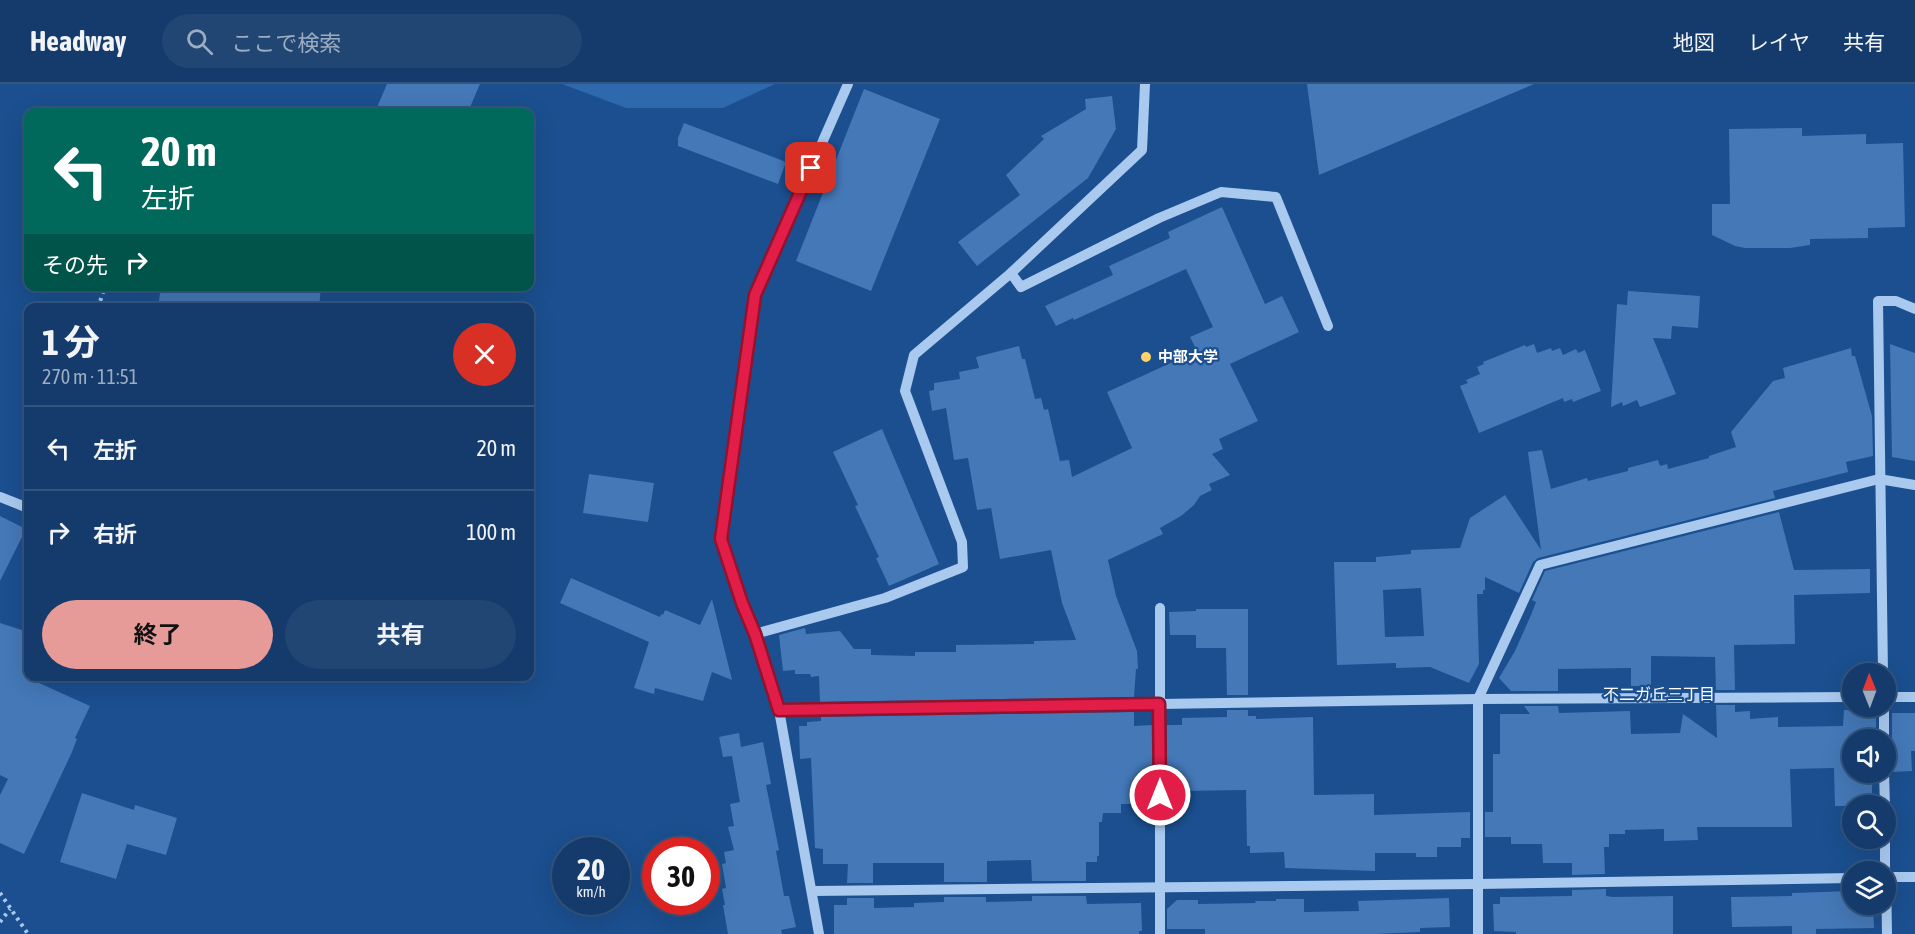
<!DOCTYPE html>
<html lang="ja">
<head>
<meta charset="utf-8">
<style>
  :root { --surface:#143b6b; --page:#214673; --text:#f1f3f6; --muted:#9dadc1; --line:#33557e; --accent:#e69b98 }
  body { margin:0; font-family:"Asap Condensed","Noto Sans JP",sans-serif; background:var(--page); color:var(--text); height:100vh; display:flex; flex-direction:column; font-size:22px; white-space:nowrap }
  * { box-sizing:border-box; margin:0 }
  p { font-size:20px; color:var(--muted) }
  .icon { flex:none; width:33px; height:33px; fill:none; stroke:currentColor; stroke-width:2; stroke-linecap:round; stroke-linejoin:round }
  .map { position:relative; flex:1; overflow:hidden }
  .drawer { position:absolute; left:24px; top:219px; width:510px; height:378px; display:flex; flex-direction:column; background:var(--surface); border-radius:12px; box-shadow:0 6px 24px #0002,0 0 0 2px var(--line) }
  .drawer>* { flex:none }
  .top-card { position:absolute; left:24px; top:24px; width:510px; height:183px; border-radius:12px; box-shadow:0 6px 24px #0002,0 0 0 2px var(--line); background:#00695c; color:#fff; overflow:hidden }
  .needle { width:39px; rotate:359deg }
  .controls { position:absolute; left:1842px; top:579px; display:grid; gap:12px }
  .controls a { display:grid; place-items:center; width:54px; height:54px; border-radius:50%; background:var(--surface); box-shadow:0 6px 24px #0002,0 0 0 2px var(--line); font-size:30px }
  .speed { position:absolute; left:552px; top:753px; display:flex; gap:12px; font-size:30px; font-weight:700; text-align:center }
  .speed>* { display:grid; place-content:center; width:78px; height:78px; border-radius:50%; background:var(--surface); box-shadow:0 6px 24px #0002,0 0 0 2px var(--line); line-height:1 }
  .speed small { font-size:15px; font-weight:400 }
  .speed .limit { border:9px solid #d22; background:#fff; color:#111 }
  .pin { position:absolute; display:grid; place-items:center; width:51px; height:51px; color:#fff; margin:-26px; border-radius:12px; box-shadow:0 3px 9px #0006 }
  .me { position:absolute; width:66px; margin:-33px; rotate:0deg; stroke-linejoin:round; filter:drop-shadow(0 0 4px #0008) }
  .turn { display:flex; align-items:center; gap:21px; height:126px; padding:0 18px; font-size:27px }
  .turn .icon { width:78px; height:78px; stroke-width:2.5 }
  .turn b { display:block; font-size:42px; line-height:51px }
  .then { display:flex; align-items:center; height:57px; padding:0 18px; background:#0003; gap:12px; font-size:22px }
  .round { display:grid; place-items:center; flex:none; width:63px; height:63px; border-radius:32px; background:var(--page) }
  .summary { display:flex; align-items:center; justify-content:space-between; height:102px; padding:0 18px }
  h1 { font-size:36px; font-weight:700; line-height:45px }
  .action { display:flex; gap:12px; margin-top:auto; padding:12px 18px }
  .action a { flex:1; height:69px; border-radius:36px; background:var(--accent); color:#111; font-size:24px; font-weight:700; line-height:69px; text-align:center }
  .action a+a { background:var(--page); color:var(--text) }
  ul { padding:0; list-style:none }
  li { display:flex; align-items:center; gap:18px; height:84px; padding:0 18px; border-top:2px solid var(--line) }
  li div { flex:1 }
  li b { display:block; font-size:22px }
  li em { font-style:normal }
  header { display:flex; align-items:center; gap:36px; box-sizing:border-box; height:84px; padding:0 30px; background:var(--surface); border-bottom:2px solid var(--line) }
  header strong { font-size:28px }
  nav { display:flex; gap:33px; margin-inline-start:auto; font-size:21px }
  .search { width:420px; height:54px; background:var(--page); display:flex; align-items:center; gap:15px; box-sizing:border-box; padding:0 21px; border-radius:33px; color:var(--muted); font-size:22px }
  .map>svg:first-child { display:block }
  .green { fill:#2e69ad }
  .building { fill:#4478b7; fill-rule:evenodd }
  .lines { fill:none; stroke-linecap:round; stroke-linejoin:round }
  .path { stroke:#a9c9ee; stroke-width:4; stroke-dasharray:3 4.5; stroke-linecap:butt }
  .minor { stroke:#a9c9ee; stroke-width:10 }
  .route-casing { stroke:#92132f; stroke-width:15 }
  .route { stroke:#e11d48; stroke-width:10 }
  .poi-dot { fill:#ffd166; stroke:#1b4f8f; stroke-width:2 }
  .labels { text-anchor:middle; stroke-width:4.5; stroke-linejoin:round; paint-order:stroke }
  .poi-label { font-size:15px; font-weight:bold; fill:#fff; stroke:#1b4f8f; text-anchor:start }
  .neighbourhood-label { font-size:16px; fill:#fff; stroke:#1b4f8f }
</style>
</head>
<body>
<header>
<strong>Headway</strong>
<div class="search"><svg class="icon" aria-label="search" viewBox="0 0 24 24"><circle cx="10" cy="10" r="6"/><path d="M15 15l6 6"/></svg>ここで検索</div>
<nav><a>地図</a><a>レイヤ</a><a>共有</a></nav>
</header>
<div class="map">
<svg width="1915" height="850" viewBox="0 0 1915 850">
  <rect width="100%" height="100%" fill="#1b4f8f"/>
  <!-- green -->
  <path class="green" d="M562,0H775L723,24H626Z"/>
  <!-- building -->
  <g class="building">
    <path d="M387,0H480L468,28H375Z"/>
    <path d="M1307,0H1534L1319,91Z"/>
    <path d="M864,5L940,35L871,207L796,177Z"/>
    <path d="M1112,12L1116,45L1088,94L977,182L958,158L1020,111L1006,91L1044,55L1041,52L1086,25L1085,15Z"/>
    <path d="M684,39L786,78L778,100L678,62V54Z"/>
    <path d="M1802,44V52L1866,50V60L1903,59L1905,143L1868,144V154L1810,155V161L1790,164H1745L1735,162L1712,151V120H1730L1729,45Z"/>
    <path d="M1222,123L1265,220L1282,212L1299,248L1230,280L1258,337L1219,355L1223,365L1212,370L1230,391L1209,400L1212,406L1200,412L1194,421L1181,432L1160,444L1163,450L1108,476L1116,512L1137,567L1138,585H1136L1134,613L820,618L819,592L811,593L810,590H795V586L783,587L779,551L805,544L806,550L840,547L854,565H871V571L915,572V568H956V561L1034,560V557L1076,556L1062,519L1051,466L1000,475L991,424L977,426L968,374L954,376L946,324L932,327L929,307L934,306V299L960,295L959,288L979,284L976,273L1019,262L1022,275H1025L1035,315L1041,314L1044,326L1048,325L1060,377L1069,376L1072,393L1132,364L1107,308L1197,267L1190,253L1213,243L1186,185L1074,236L1073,234L1056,242L1045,222L1113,191L1109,182L1170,154L1168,148Z"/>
    <path d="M161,202H321L319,224H158Z"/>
    <path d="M1628,207L1700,212L1698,244L1672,242L1671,255L1653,254L1676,310L1640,323L1637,316L1623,322L1622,318L1611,323L1617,220L1627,221Z"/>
    <path d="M1534,260L1537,269L1551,264L1552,267L1560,264L1563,271L1576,265L1578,269L1585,266L1601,307L1573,318L1572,315L1564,318L1563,314L1479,349L1460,302L1468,299L1466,296L1480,290L1477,283L1484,280L1483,278L1525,261L1526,263Z"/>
    <path d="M1890,260L1915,269V377L1892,373Z"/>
    <path d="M1851,264L1852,272H1855L1872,332L1873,372L1846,378L1848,388L1773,407L1775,414L1538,474L1533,478L1519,509L1485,493V506H1483V510H1477L1479,580L1469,599L1430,583L1396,584V579L1337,581L1334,478H1376V473L1411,470V466L1460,464L1470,434L1505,411L1541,466L1528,368L1542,366L1551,405L1587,394L1588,397L1628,387V384L1658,376L1660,382L1667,380L1668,385L1709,374V372L1736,363L1731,348L1773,297L1785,294L1783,284ZM1421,504L1424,552L1385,553L1383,506Z"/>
    <path d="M882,345L939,480L889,502L876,474L879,473L855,422L858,421L833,368Z"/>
    <path d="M589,390L654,399L648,438L583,429Z"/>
    <path d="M1779,428L1794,486L1870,485V509L1794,511L1795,560L1734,561L1735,606H1716L1715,573L1651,572V602H1631V584L1558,585V607H1511L1499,594L1515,567L1531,531L1536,518L1532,516L1545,487Z"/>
    <path d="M0,432L26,445L0,497Z"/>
    <path d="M571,494L660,533L661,530L663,531L665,526L700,541L712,515L732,596L712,588L703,617L655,604L654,610L634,604L649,558L560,519Z"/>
    <path d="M1196,525H1248V611H1227L1226,564H1196V551H1170L1169,528L1196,527Z"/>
    <path d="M0,539L28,548V594L90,622L75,654L77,655L72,668L24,770L0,759V711L8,695L0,691Z"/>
    <path d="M1716,621H1735V628L1750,627V635L1778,633V643L1843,642L1844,626H1863V630L1876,629V656H1852V688H1877L1872,689V722H1835L1834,684L1790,685L1792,743H1697L1698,756L1664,757V745L1625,746V750H1609V763H1604L1605,790L1572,791V779H1543L1542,760H1511V753H1485V728H1493V670H1500V630H1530L1524,622H1558L1559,629L1630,627L1631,650L1680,649L1683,630L1717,654Z"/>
    <path d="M1227,626H1248V632H1256V635L1313,633L1314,711L1374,710V731L1470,728V754H1461V763H1437V773H1416V769H1375V787L1285,784L1284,768L1250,769V762H1247L1246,706L1178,707V703L1167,704V641H1182V634L1227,633Z"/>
    <path d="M1134,628V642L1152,641V704H1133V720H1121V729H1103L1102,738H1099V772H1097V778H1086V797H1032L1031,776L987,777V798H944V779H873V799H847L848,780H823V765L815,764L811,674L800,675L799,642H807V638L821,637V633Z"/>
    <path d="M1892,629H1915V667H1911L1912,687L1892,688L1890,684L1886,681V663L1890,660L1892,656Z"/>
    <path d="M739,649L741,663L763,658L771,700L766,701L779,766L776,767L784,812H789L796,843L781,846L782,850H728L723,821H725L722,805L726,804L722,780L726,779L724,768L734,766L728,743L734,742L730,720L740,718L732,672L723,673L719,653Z"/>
    <path d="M82,709L134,726L135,721L177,734L166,771L127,760L116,795L60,778Z"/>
    <path d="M1606,805V812L1613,813L1673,812V850H1516V848L1494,847L1493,820H1500V813L1572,812V806Z"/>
    <path d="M1852,807V820H1873L1874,844L1816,845V850H1792V842L1732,843L1731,813L1792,812V809Z"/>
    <path d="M1032,812H1086L1087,820L1141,819L1142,847H1139V850H834V821H847V814H874V824L914,823V819L944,818V813H986V818L1032,817Z"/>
    <path d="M1449,814L1450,843L1420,844V848L1375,850H1205V845H1167V825L1177,816H1198V820L1256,819L1255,817H1276V815H1304V828L1359,827L1358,817Z"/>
  </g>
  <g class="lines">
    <!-- path -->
    <g class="path">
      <path d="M98,224L105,202"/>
      <path d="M0,809L28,850"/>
      <path d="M0,838L10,825"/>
    </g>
    <!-- minor -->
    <g class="minor">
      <path d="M1011,189L1021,203L1159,134L1221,108L1276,113L1328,242"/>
      <path d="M0,413L28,424"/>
      <path d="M1160,524V850"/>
      <path d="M755,550L885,514L963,483L962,458L905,307L914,271L1011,189L1142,66L1145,0"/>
      <path d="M1883,590L1878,217H1896L1915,225"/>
      <path d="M1886,613H1915"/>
      <path d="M1884,622V656"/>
      <path d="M779,626L1478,615L1852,613"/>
      <path d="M1884,688L1885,722"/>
      <path d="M1885,754V788"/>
      <path d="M1886,790L1887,850"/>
      <path d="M1886,793H1915"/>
      <path d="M813,807L1477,800L1852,794"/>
      <path d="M819,850L779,626L755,550L742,519L721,455L755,211L848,0"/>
      <path d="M1478,850V615L1540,481L1879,395L1915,401"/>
    </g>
  </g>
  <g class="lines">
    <defs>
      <path id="route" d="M811,84L755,211L721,455L742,519L755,550L779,626L1159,620L1160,711"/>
    </defs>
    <!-- route casing -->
    <use href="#route" class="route-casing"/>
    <!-- route -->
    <use href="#route" class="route"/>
  </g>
  <!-- markers -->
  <circle class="poi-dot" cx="1146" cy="273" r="6"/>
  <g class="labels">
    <!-- poi labels -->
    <g class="poi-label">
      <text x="1158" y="278">中部大学</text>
    </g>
    <!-- neighbourhood labels -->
    <g class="neighbourhood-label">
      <text x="1659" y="616">不二ガ丘三丁目</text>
    </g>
  </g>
</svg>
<div class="controls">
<a><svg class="needle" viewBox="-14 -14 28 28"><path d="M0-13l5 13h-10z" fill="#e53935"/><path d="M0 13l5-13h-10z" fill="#9dadc1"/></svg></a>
<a><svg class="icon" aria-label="sound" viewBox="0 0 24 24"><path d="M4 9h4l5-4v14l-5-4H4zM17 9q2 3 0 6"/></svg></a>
<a><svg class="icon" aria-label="search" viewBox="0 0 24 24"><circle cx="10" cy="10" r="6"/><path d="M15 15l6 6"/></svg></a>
<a><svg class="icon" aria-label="layers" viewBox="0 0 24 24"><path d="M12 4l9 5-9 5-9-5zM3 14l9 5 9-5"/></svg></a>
</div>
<div class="speed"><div>20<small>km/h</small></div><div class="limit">30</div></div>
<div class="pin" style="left:811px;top:84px;background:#d93025"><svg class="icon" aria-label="arrive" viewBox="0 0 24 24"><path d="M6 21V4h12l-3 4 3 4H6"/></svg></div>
<svg class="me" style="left:1160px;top:711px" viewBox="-20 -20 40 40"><circle r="17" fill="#e11d48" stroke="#fff" stroke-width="3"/><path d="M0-11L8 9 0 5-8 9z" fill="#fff"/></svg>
<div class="top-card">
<div class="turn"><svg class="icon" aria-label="left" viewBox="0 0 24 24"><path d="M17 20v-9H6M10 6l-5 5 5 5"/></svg><div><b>20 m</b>左折</div></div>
<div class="then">その先<svg class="icon" aria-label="right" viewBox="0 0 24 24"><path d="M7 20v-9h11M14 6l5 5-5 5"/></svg></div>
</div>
<section class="drawer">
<div class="summary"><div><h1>1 分</h1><p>270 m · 11:51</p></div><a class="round" style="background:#d93025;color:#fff"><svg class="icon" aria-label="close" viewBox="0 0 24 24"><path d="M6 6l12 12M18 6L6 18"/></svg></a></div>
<ul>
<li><svg class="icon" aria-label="left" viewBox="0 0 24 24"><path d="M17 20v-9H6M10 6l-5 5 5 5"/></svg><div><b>左折</b></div><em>20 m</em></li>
<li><svg class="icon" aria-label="right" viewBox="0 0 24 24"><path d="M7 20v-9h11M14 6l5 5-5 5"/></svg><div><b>右折</b></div><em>100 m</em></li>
</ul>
<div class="action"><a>終了</a><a>共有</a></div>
</section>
</div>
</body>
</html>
